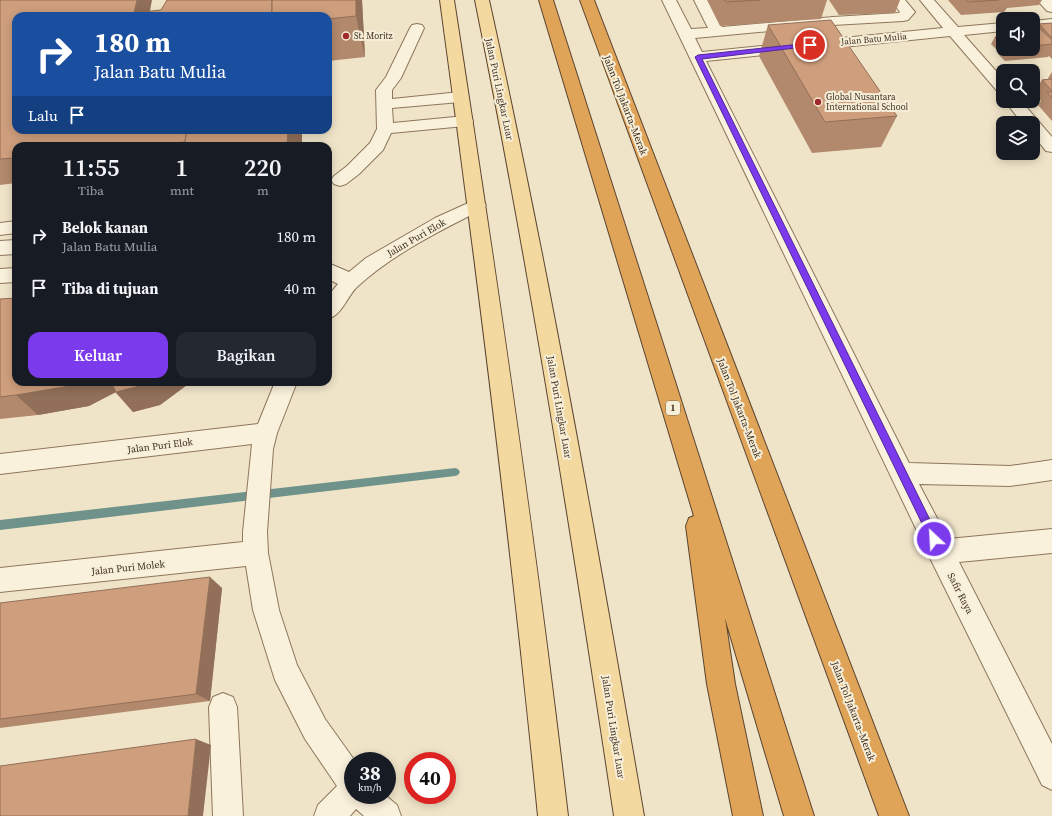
<!DOCTYPE html>
<html lang="id">
<head>
<meta charset="utf-8">
<style>
  :root { --surface:#171b24; --page:#242831; --text:#f1f3f6; --muted:#9ea1a6; --accent:#7c3aed }
  body { margin:0; font-family:"Source Serif 4",serif; background:var(--page); color:var(--text); height:100vh; display:flex; flex-direction:column; font-size:15px; white-space:nowrap }
  * { box-sizing:border-box; margin:0 }
  p { font-size:13px; color:var(--muted) }
  .icon { flex:none; width:22px; height:22px; fill:none; stroke:currentColor; stroke-width:2; stroke-linecap:round; stroke-linejoin:round }
  .map { position:relative; flex:1; overflow:hidden }
  .details { position:absolute; left:12px; top:142px; width:320px; height:244px; display:flex; flex-direction:column; background:var(--surface); border-radius:12px; box-shadow:0 2px 10px #0003 }
  .details>* { flex:none }
  .banner { position:absolute; left:12px; top:12px; width:320px; height:122px; border-radius:12px; box-shadow:0 2px 10px #0003; background:#1a4fa0; color:#fff; overflow:hidden }
  .fabs { position:absolute; left:996px; top:12px; display:grid; gap:8px }
  .fabs a { display:grid; place-items:center; width:44px; height:44px; border-radius:8px; background:var(--surface); box-shadow:0 2px 10px #0003; font-size:20px }
  .speed { position:absolute; left:344px; top:752px; display:flex; gap:8px; font-size:20px; font-weight:700; text-align:center }
  .speed>* { display:grid; place-content:center; width:52px; height:52px; border-radius:50%; background:var(--surface); box-shadow:0 2px 10px #0003; line-height:1 }
  .speed small { font-size:10px; font-weight:400 }
  .speed .limit { border:6px solid #d22; background:#fff; color:#111 }
  .pin { position:absolute; display:grid; place-items:center; width:34px; height:34px; color:#fff; margin:-17px; border:2px solid #fff; border-radius:50%; box-shadow:0 1px 4px #0007 }
  .me { position:absolute; width:44px; margin:-22px; rotate:335deg; stroke-linejoin:round; filter:drop-shadow(0 0 3px #0008) }
  .turn { display:flex; align-items:center; gap:14px; height:84px; padding:0 16px; font-size:18px }
  .turn .icon { width:52px; height:52px; stroke-width:2.5 }
  .turn b { display:block; font-size:28px; line-height:34px }
  .then { display:flex; align-items:center; height:38px; padding:0 16px; background:#0003; gap:8px; font-size:15px }
  .eta { display:flex; justify-content:space-evenly; align-items:center; height:68px; text-align:center }
  .eta b { font-size:24px; font-weight:600; line-height:28px }
  .cta { display:flex; gap:8px; margin-top:auto; padding:8px 16px }
  .cta a { flex:1; height:46px; border-radius:12px; background:var(--accent); color:#fff; font-size:16px; font-weight:600; line-height:46px; text-align:center }
  .cta a+a { background:var(--page); color:var(--text) }
  ul { padding:0; list-style:none }
  li { display:flex; align-items:center; gap:12px; height:52px; padding:0 16px }
  li div { flex:1 }
  li b { display:block; font-size:15px }
  li em { font-style:normal }
  .map>svg:first-child { display:block }
  .lines { fill:none; stroke-linecap:round; stroke-linejoin:round }
  .stream { fill:#6f938a; fill-rule:evenodd }
  .minor-casing { stroke:#8d765c; stroke-width:2 }
  .major-casing { stroke:#5b4430; stroke-width:2 }
  .highway-casing { stroke:#5b4430; stroke-width:2 }
  .minor { fill:#faf1dc; fill-rule:evenodd }
  .major { fill:#f3d9a0; fill-rule:evenodd }
  .highway { fill:#e0a458; fill-rule:evenodd }
  .wall { fill:#b2896c }
  .shaded-wall { fill:#916f58 }
  .building { fill:#cf9f7d; stroke:#916f58 }
  .route { fill:#7c3aed; stroke:#51269a }
  .poi-dot { fill:#9e2a2b; stroke:#f7eed8; stroke-width:1.5 }
  .labels { text-anchor:middle; stroke-width:4; stroke-linejoin:round; paint-order:stroke }
  .far-poi-label { font-size:9px; fill:#3d2e20; stroke:#f7eed8; text-anchor:start }
  .far-street-label { font-size:9px; fill:#3d2e20; stroke:#f7eed8 }
  .shield { fill:#f7eed8; stroke:#756857; stroke-width:1 }
  .shield-label { font-size:9px; font-weight:bold; fill:#3d2e20 }
  .street-label { font-size:10px; fill:#3d2e20; stroke:#f7eed8 }
</style>
</head>
<body>
<div class="map">
<svg width="1052" height="816" viewBox="0 0 1052 816">
  <rect width="100%" height="100%" fill="#f0e4c8"/>
  <g class="lines">
    <!-- stream -->
    <path class="stream" d="M455,468L458,469L460,472L458,475L455,476L0,530V520Z"/>
    <defs>
      <g id="minor">
        <path d="M662,0H676L691,29L708,28L694,0H708L722,27L833,17L899,13L900,12L891,0H905L915,12L908,20L903,21L833,25L695,38L702,52L943,28L920,0H934L958,27L1003,23V31L964,35L1003,79V94L998,92L950,36L706,61L909,463L1010,466L1052,460V480L1010,486L919,484L948,539L1052,529V553L959,562L1052,744V790L1042,785L931,560Z"/>
        <path d="M1037,0H1052V12L1047,11Z"/>
        <path d="M1052,19V27L1033,29V21Z"/>
        <path d="M417,24L422,25L424,28L401,78L392,90V99L460,92L466,94L468,97L466,100L460,102L392,108L393,123L465,116L471,117L473,121L471,125L465,126L391,133L383,150L359,174L346,184L340,186L334,184L331,180L334,176L347,166L370,143L377,129L376,90L386,77L410,28L412,25Z"/>
        <path d="M1005,101H1021L1052,137V152L1046,151L1033,135V123H1022Z"/>
        <path d="M477,199L483,201L486,205L483,209C441,230 393,254 358,286C347,296 343,314 328,319V296L338,284L328,279V263L349,272L366,258L435,218Z"/>
        <path d="M16,221V233L0,235V223Z"/>
        <path d="M16,240V254L0,255V241Z"/>
        <path d="M16,268V282L0,283V269Z"/>
        <path d="M275,382H297L277,433L273,449L267,532L268,553L279,610L297,665L325,719L355,761H353V795H385L397,805L401,816H364L356,809L350,816H314L318,805L337,786L305,739L275,680L253,610L246,566L0,592V568L243,542V532L252,444L0,474V454L258,424Z"/>
        <path d="M223,693L233,697L237,707L243,816H213L209,707L213,697Z"/>
      </g>
      <g id="major">
        <path d="M440,0H454C496,271 536,543 568,816H538C511,543 477,271 440,0Z"/>
        <path d="M475,0H489C549,271 597,543 644,816H614C573,543 530,271 475,0Z"/>
      </g>
      <g id="highway">
        <path d="M539,0H553L814,816H784L725,618L735,684L763,816H733L707,684L686,526L689,518L694,516Z"/>
        <path d="M580,0H594L909,816H879Z"/>
      </g>
    </defs>
    <!-- minor casing -->
    <use href="#minor" class="minor-casing"/>
    <!-- major casing -->
    <use href="#major" class="major-casing"/>
    <!-- highway casing -->
    <use href="#highway" class="highway-casing"/>
    <!-- minor -->
    <use href="#minor" class="minor"/>
    <!-- major -->
    <use href="#major" class="major"/>
    <!-- highway -->
    <use href="#highway" class="highway"/>
  </g>
  <!-- wall -->
  <g class="wall">
    <path d="M0,0L150,11L362,0L365,57L328,61V16H16L302,146H16V183L0,185Z"/>
    <path d="M707,0H827L821,19L720,26Z"/>
    <path d="M829,0H900L895,13L839,15Z"/>
    <path d="M948,0H1042L1039,5L1007,8L1004,12L961,15Z"/>
    <path d="M1052,23V59L1049,56L1048,57L1005,61L998,54L999,52L991,44L995,37L1003,36V49H1033V25L1038,26L1039,24Z"/>
    <path d="M768,25L897,116L881,147L812,153L759,56Z"/>
    <path d="M1052,72V121L1038,105L1041,101L1033,93L1042,80L1049,79L1048,78Z"/>
    <path d="M0,299L191,382L160,405L133,412L115,392L89,406L38,415L0,419Z"/>
    <path d="M222,588L210,701L0,728V603Z"/>
  </g>
  <!-- shaded-wall -->
  <g class="shaded-wall">
    <path d="M137,0H152L149,16L134,13Z"/>
    <path d="M356,0H362L365,57L356,16Z"/>
    <path d="M288,130H302V146H287Z"/>
    <path d="M77,382H117L122,389L89,406L38,415L16,395Z"/>
    <path d="M148,382H191L160,405L133,412L116,392Z"/>
    <path d="M210,577L222,588L210,701L196,694Z"/>
    <path d="M196,739L211,745L203,816H188Z"/>
  </g>
  <!-- building -->
  <g class="building">
    <path d="M0,0H137L134,13L161,10L167,0H272V16H16V130H187L185,142L139,146H16V158L0,159Z"/>
    <path d="M272,0H356V16L328,19V16H272Z"/>
    <path d="M724,0H760L726,2Z"/>
    <path d="M966,0H999L968,2Z"/>
    <path d="M831,20L897,116L825,122L768,25Z"/>
    <path d="M1052,23V38L1039,24Z"/>
    <path d="M1033,25H1036L1052,40V44L1033,46V38H1036L1033,35Z"/>
    <path d="M1003,36V46L995,37Z"/>
    <path d="M1052,79V91L1042,80Z"/>
    <path d="M1047,92H1052V98Z"/>
    <path d="M187,130H288L287,145L281,146H184Z"/>
    <path d="M16,298V382H77L70,386L16,395L0,397V299Z"/>
    <path d="M111,382H148L144,385L116,392Z"/>
    <path d="M210,577L196,694L0,719V603Z"/>
    <path d="M196,739L188,816H0V766Z"/>
  </g>
  <!-- route -->
  <path class="route" d="M810,43L812,44V46L702,59L938,536L939,539L938,542L934,544L931,542L695,57L698,55Z"/>
  <!-- markers -->
  <g class="poi-dot">
    <circle cx="346" cy="36" r="4"/>
    <circle cx="818" cy="102" r="4"/>
  </g>
  <g class="labels">
    <!-- far-poi labels -->
    <g class="far-poi-label">
      <text x="354" y="39">St. Moritz</text>
      <text x="826" y="100">Global Nusantara<tspan x="826" dy="10">International School</tspan></text>
    </g>
    <!-- far-street labels -->
    <g class="far-street-label">
      <text transform="translate(874 39) rotate(-5)" y="3">Jalan Batu Mulia</text>
    </g>
    <!-- shield labels -->
    <rect class="shield" x="666" y="401" width="14" height="14" rx="3"/>
    <g class="shield-label">
      <text x="673" y="411">1</text>
    </g>
    <!-- street labels -->
    <g class="street-label">
      <text transform="translate(500 89) rotate(78)" y="4">Jalan Puri Lingkar Luar</text>
      <text transform="translate(626 105) rotate(69)" y="4">Jalan Tol Jakarta–Merak</text>
      <text transform="translate(416 237) rotate(-30)" y="4">Jalan Puri Elok</text>
      <text transform="translate(560 407) rotate(80)" y="4">Jalan Puri Lingkar Luar</text>
      <text transform="translate(740 408) rotate(69)" y="4">Jalan Tol Jakarta–Merak</text>
      <text transform="translate(160 445) rotate(-7)" y="4">Jalan Puri Elok</text>
      <text transform="translate(128 567) rotate(-6)" y="4">Jalan Puri Molek</text>
      <text transform="translate(961 593) rotate(63)" y="4">Safir Raya</text>
      <text transform="translate(854 711) rotate(69)" y="4">Jalan Tol Jakarta–Merak</text>
      <text transform="translate(614 727) rotate(81)" y="4">Jalan Puri Lingkar Luar</text>
    </g>
  </g>
</svg>
<div class="fabs">
<a><svg class="icon" aria-label="sound" viewBox="0 0 24 24"><path d="M4 9h4l5-4v14l-5-4H4zM17 9q2 3 0 6"/></svg></a>
<a><svg class="icon" aria-label="search" viewBox="0 0 24 24"><circle cx="10" cy="10" r="6"/><path d="M15 15l6 6"/></svg></a>
<a><svg class="icon" aria-label="layers" viewBox="0 0 24 24"><path d="M12 4l9 5-9 5-9-5zM3 14l9 5 9-5"/></svg></a>
</div>
<div class="speed"><div>38<small>km/h</small></div><div class="limit">40</div></div>
<div class="pin" style="left:810px;top:45px;background:#d93025"><svg class="icon" aria-label="arrive" viewBox="0 0 24 24"><path d="M6 21V4h12l-3 4 3 4H6"/></svg></div>
<svg class="me" style="left:934px;top:539px" viewBox="-20 -20 40 40"><circle r="17" fill="#7c3aed" stroke="#fff" stroke-width="3"/><path d="M0-11L8 9 0 5-8 9z" fill="#fff"/></svg>
<div class="banner">
<div class="turn"><svg class="icon" aria-label="right" viewBox="0 0 24 24"><path d="M7 20v-9h11M14 6l5 5-5 5"/></svg><div><b>180 m</b>Jalan Batu Mulia</div></div>
<div class="then">Lalu<svg class="icon" aria-label="arrive" viewBox="0 0 24 24"><path d="M6 21V4h12l-3 4 3 4H6"/></svg></div>
</div>
<section class="details">
<div class="eta">
<div><b>11:55</b><p>Tiba</p></div>
<div><b>1</b><p>mnt</p></div>
<div><b>220</b><p>m</p></div>
</div>
<ul>
<li><svg class="icon" aria-label="right" viewBox="0 0 24 24"><path d="M7 20v-9h11M14 6l5 5-5 5"/></svg><div><b>Belok kanan</b><p>Jalan Batu Mulia</p></div><em>180 m</em></li>
<li><svg class="icon" aria-label="arrive" viewBox="0 0 24 24"><path d="M6 21V4h12l-3 4 3 4H6"/></svg><div><b>Tiba di tujuan</b></div><em>40 m</em></li>
</ul>
<div class="cta"><a>Keluar</a><a>Bagikan</a></div>
</section>
</div>
</body>
</html>
